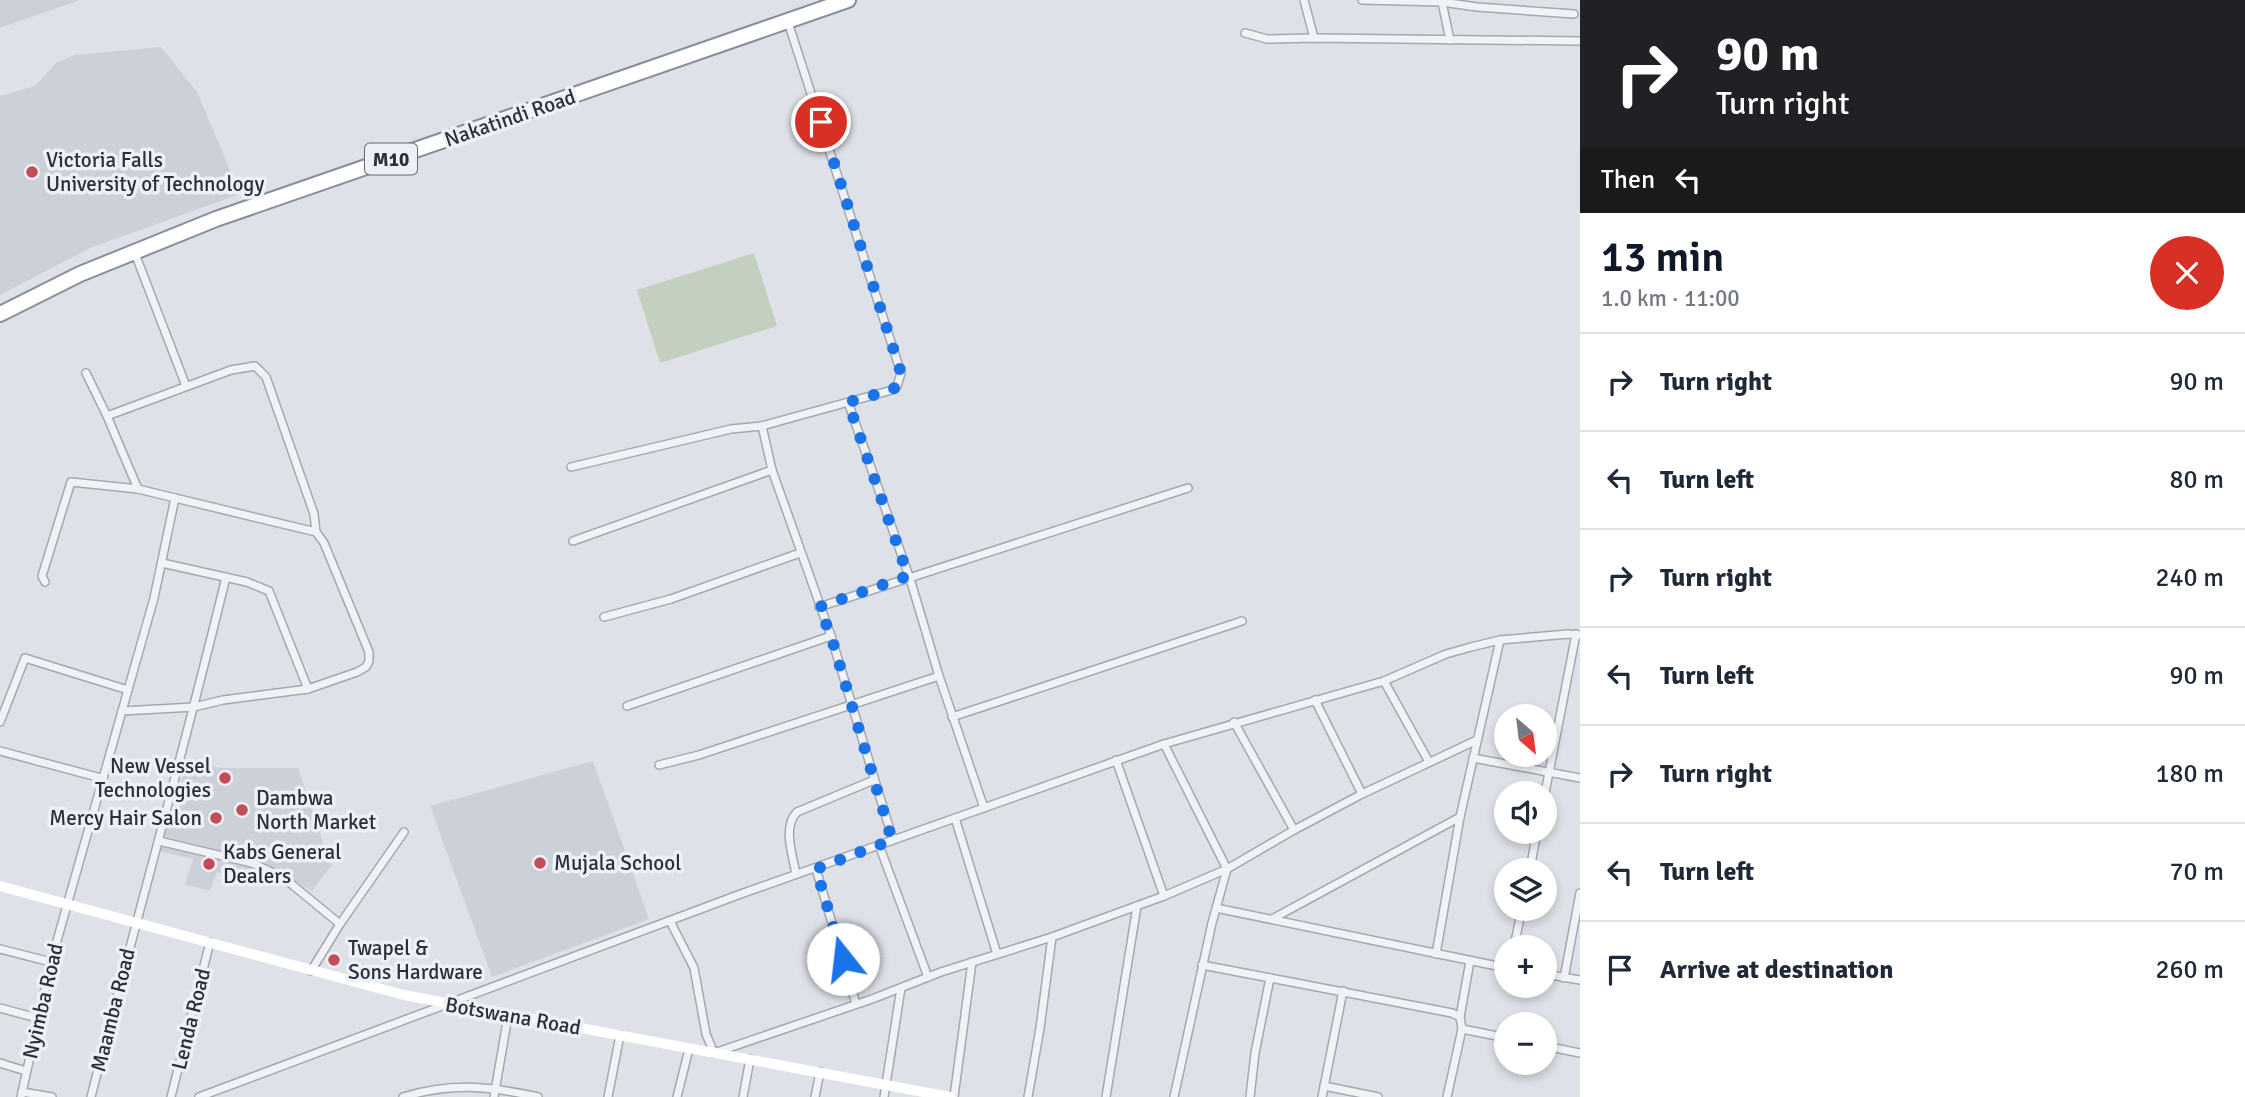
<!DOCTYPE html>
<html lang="en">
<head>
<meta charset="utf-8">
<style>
  :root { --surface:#fff; --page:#f6f6f7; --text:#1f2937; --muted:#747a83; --line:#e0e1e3; --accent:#111827 }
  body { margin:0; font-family:Signika,sans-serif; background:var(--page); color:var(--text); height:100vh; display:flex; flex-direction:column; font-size:26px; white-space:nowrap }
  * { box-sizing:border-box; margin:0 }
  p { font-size:23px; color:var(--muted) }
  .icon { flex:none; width:38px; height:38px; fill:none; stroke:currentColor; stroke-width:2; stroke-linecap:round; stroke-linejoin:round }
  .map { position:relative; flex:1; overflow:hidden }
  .sheet { display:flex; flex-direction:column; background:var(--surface); width:665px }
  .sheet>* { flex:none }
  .guide { background:#202124; color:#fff; overflow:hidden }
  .needle { width:46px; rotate:152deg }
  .fabs { position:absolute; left:1494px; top:704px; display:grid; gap:14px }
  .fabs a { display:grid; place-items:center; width:63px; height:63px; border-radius:50%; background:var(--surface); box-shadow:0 4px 10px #0003; font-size:35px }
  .pin { position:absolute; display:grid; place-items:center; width:60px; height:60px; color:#fff; margin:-30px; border:4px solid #fff; border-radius:50%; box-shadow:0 2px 7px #0007 }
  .me { position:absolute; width:77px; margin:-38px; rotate:344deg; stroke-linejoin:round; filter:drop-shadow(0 0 5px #0008) }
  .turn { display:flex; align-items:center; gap:24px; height:147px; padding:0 21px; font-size:32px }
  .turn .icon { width:91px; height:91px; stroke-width:2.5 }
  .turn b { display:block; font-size:49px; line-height:60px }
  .then { display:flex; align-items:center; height:66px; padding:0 21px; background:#0003; gap:14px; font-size:26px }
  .round { display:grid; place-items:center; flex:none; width:74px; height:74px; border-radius:37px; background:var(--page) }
  .headline { display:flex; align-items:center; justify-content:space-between; height:119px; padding:0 21px }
  h1 { font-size:42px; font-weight:600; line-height:52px; color:var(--accent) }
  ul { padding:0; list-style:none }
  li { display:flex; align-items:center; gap:21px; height:98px; padding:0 21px; border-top:2px solid var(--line) }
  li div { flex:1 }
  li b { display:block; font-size:26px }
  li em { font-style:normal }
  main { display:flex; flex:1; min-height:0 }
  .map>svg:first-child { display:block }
  .built { fill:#ccd0d8 }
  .pitch { fill:#c3d0c0 }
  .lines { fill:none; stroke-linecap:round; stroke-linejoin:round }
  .street-casing { stroke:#a4a8b0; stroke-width:10 }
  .highway-casing { stroke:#878e9c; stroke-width:18 }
  .street { stroke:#f1f2f5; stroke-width:7 }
  .secondary { stroke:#fff; stroke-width:10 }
  .highway { stroke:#fff; stroke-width:14 }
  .route { stroke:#1a73e8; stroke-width:12; stroke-dasharray:0 21.6 }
  .poi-dot { fill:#c34c56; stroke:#edf0f4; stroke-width:2.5 }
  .labels { text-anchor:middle; stroke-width:7; stroke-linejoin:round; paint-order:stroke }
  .shield { fill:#edf0f4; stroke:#646973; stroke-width:2 }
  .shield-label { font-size:19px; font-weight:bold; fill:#292f3c }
  .street-label { font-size:21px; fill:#292f3c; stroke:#edf0f4 }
  .poi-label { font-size:21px; fill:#292f3c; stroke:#edf0f4; text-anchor:start }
</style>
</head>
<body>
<main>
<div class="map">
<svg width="1580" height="1097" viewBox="0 0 1580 1097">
  <rect width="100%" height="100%" fill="#dee1e7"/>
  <!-- built -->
  <g class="built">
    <path d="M0,0H80L0,28Z"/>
    <path d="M161,47L197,92L240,194L90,248L0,295V96L35,86L56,63L75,55Z"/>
    <path d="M187,761L221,768H298L331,866L312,891L282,874L257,863L251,883L217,872L210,891L185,884L193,859L160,851Z"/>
    <path d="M593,761L649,919L492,977L430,806Z"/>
  </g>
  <!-- pitch -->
  <path class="pitch" d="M754,253L777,326L660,363L637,290Z"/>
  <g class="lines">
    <defs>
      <g id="street">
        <path d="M1304,0L1314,38"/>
        <path d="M1362,0L1442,2L1477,7L1574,14"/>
        <path d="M1442,2L1450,40"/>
        <path d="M1245,33L1267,39L1314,38L1580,41"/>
        <path d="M134,251L186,386"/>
        <path d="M86,373L107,416L138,489"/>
        <path d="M848,402L911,582L939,676L984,808"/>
        <path d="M107,416L231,370L255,366L266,377L314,514L316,532"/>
        <path d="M762,426L772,470L831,636L893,840"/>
        <path d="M571,467L731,429L762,426L892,390L897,386L901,373L788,22"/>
        <path d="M573,541L772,470"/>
        <path d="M162,563L247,582L269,591L308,689"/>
        <path d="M819,607L1188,488"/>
        <path d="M604,617L671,599L800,553"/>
        <path d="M1384,681L1429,762"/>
        <path d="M1315,700L1362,794"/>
        <path d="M627,706L831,636"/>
        <path d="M122,711L194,707L223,700L308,689L357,672L366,667L369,661V652L324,543L316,532L175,498"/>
        <path d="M952,717L1242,621"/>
        <path d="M0,722L25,658L128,690"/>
        <path d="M1234,722L1294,830"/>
        <path d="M1164,744L1227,869L1212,923L1174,1097"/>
        <path d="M0,751L101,778"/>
        <path d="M1473,758L1580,778"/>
        <path d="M1116,760L1164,896"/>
        <path d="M659,765L699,755L939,676"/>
        <path d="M1545,793L1576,634"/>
        <path d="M955,818L997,954"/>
        <path d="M159,841L252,863L284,878L340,924"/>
        <path d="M879,845L928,977"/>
        <path d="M816,869L856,1004"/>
        <path d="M1530,870L1537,831"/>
        <path d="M796,874C793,856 782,827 797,812L874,780"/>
        <path d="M1216,908L1507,968"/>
        <path d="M1272,919L1460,817"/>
        <path d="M670,921L694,968L706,1034L714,1053L872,999L941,972L1052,937L1164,896L1227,869L1294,830L1362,794L1477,740"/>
        <path d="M1514,947L1522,908"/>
        <path d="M0,949L51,962"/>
        <path d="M1436,954L1460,817L1500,640"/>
        <path d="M1202,965L1270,978L1255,1053L1250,1097"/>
        <path d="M311,971L340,924L404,832"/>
        <path d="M1545,974L1580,980"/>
        <path d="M1270,978L1452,1013L1460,1017L1462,1029L1447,1097"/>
        <path d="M1564,978L1580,893"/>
        <path d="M0,1008L37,1018"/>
        <path d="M1460,1017L1470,961"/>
        <path d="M1462,1029L1507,1038"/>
        <path d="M1545,1046L1580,1053"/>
        <path d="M0,1063L26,1071"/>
        <path d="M1324,1086L1378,1097"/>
        <path d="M22,1092L52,1097"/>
        <path d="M21,1097L51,962L154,598L175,498L138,489L71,482L42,576L45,582"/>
        <path d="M91,1097C135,924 184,751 226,577"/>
        <path d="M171,1097L210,942"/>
        <path d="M199,1097L738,895L1164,744L1384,681L1446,654L1471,647L1500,640L1568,634L1580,635"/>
        <path d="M403,1097C452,1082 488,1086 538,1097"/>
        <path d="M494,1097L508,1016"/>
        <path d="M608,1097L620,1035"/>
        <path d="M677,1097L689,1049"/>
        <path d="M743,1097L750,1059"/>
        <path d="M815,1097L820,1072"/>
        <path d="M884,1097L901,988"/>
        <path d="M954,1097L972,962"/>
        <path d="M1028,1097L1040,1028L1052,937"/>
        <path d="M1106,1097L1137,906"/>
        <path d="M1322,1097L1343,991"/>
      </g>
      <path id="highway" d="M0,314L80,274L216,219L848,0"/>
    </defs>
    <!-- street casing -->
    <use href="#street" class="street-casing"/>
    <!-- highway casing -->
    <use href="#highway" class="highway-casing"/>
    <!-- street -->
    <use href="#street" class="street"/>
    <!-- secondary -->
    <path class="secondary" d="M0,886L404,995L950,1097"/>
    <!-- highway -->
    <use href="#highway" class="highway"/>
  </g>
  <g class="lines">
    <!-- route -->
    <path class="route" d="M821,122L901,373L897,386L892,390L848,402L908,576L819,607L831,636L892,840L816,869L843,959"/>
  </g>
  <!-- markers -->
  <g class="poi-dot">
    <circle cx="32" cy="172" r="7"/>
    <circle cx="225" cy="778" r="7"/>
    <circle cx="242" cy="810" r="7"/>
    <circle cx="216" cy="818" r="7"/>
    <circle cx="540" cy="863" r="7"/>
    <circle cx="209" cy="864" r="7"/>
    <circle cx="334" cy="960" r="7"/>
  </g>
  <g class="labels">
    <!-- shield labels -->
    <rect class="shield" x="365" y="143.5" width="52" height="31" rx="5"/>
    <g class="shield-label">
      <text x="391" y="166">M10</text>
    </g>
    <!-- street labels -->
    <g class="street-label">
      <text transform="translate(510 118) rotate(-19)" y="7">Nakatindi Road</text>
      <text transform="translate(43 1001) rotate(-77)" y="7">Nyimba Road</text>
      <text transform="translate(113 1010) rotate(-76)" y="7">Maamba Road</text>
      <text transform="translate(513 1016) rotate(10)" y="7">Botswana Road</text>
      <text transform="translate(191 1019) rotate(-76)" y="7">Lenda Road</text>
    </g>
    <!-- poi labels -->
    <g class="poi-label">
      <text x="46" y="167">Victoria Falls<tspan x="46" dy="24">University of Technology</tspan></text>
      <text x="211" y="773" text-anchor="end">New Vessel<tspan x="211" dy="24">Technologies</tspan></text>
      <text x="256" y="805">Dambwa<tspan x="256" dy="24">North Market</tspan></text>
      <text x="202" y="825" text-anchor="end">Mercy Hair Salon</text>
      <text x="223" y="859">Kabs General<tspan x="223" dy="24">Dealers</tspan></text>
      <text x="554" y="870">Mujala School</text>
      <text x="348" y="955">Twapel &amp;<tspan x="348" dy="24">Sons Hardware</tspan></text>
    </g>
  </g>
</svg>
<div class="fabs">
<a><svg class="needle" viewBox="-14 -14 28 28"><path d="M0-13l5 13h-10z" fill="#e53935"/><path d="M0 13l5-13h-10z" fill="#747a83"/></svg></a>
<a><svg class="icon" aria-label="sound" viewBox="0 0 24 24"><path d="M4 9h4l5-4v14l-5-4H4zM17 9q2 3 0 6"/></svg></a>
<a><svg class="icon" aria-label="layers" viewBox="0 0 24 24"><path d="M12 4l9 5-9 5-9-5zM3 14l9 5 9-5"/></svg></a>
<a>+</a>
<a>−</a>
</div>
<div class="pin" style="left:821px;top:122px;background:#d93025"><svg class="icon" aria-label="arrive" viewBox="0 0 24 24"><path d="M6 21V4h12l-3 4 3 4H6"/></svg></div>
<svg class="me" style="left:843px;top:959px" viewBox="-20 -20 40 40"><circle r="19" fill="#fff"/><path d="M0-13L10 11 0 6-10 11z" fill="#1a73e8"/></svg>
</div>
<section class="sheet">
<div class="guide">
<div class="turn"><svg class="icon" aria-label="right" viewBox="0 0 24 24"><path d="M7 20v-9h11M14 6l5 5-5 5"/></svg><div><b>90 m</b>Turn right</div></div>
<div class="then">Then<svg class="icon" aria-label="left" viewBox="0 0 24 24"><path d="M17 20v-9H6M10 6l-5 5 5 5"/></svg></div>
</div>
<div class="headline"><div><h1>13 min</h1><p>1.0 km · 11:00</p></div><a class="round" style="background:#d93025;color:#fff"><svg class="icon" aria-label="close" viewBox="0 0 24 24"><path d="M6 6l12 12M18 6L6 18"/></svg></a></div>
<ul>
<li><svg class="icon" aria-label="right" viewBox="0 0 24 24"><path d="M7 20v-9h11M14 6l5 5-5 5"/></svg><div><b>Turn right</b></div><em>90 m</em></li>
<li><svg class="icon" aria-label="left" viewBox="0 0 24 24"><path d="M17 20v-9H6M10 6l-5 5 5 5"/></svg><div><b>Turn left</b></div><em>80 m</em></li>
<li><svg class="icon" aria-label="right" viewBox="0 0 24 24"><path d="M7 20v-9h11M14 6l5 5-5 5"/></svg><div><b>Turn right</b></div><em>240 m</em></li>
<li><svg class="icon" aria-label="left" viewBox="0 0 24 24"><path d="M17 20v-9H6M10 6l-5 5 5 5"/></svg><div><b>Turn left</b></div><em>90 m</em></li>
<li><svg class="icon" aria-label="right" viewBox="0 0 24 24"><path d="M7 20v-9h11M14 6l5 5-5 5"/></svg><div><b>Turn right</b></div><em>180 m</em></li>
<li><svg class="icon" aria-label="left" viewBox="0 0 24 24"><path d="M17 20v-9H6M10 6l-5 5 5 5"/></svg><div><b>Turn left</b></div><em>70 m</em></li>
<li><svg class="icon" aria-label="arrive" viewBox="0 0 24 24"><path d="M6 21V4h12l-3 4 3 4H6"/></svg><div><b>Arrive at destination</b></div><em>260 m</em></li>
</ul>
</section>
</main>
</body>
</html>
